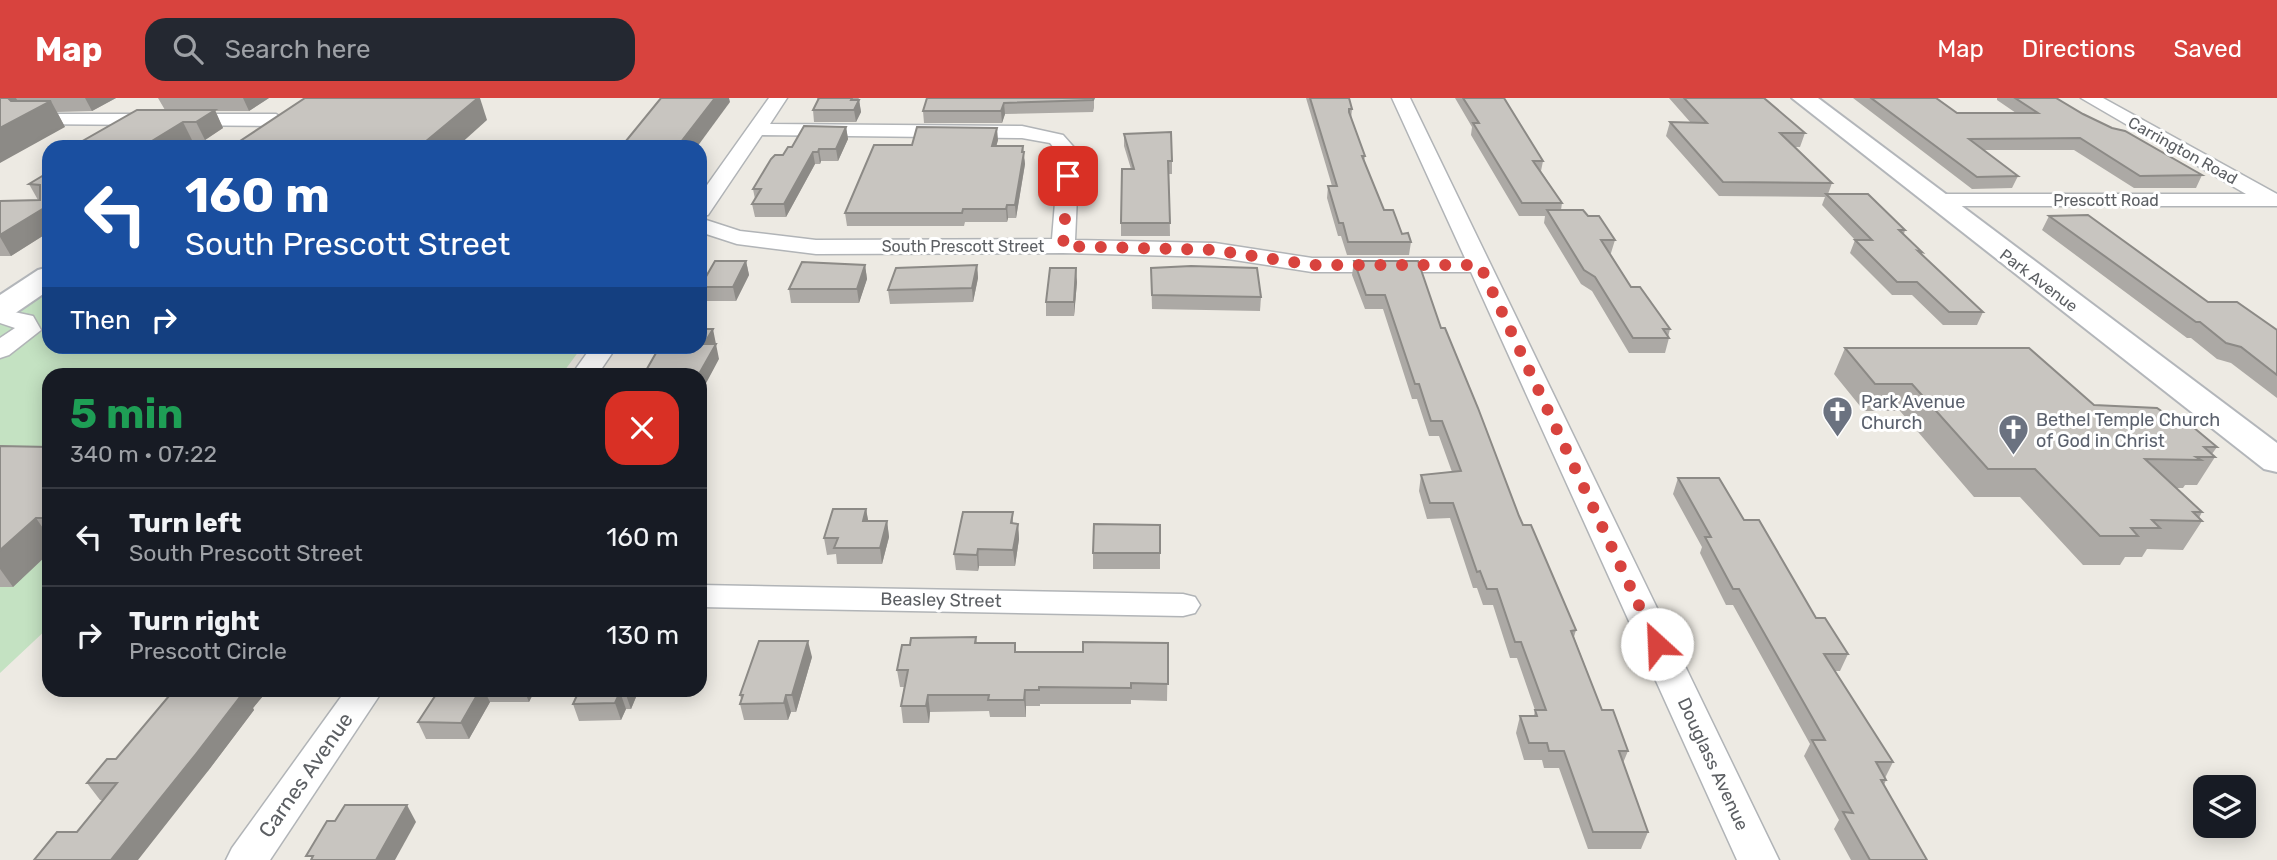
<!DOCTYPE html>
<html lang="en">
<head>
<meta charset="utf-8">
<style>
  :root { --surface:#171b24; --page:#242831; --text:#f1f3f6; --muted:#9ea1a6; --line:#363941; --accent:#d8433e }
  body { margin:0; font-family:Rubik,sans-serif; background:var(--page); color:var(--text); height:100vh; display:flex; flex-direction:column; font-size:26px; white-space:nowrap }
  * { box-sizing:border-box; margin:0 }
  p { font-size:23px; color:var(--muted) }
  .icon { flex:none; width:38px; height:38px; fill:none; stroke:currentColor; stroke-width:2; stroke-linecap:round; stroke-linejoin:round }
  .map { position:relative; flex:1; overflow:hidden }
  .sheet { position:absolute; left:42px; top:270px; width:665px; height:329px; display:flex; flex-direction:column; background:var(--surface); border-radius:21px; box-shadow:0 4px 18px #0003 }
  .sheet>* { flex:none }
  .banner { position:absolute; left:42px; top:42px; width:665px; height:214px; border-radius:21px; box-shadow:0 4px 18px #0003; background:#1a4fa0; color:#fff; overflow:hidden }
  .controls { position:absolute; left:2193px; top:677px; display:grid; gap:14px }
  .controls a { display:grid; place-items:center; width:63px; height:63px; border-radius:14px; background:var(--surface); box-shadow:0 4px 18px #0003; font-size:35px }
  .pin { position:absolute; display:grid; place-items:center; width:60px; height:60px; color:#fff; margin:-30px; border-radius:14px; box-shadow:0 4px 10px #0006 }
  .me { position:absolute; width:77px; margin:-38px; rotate:335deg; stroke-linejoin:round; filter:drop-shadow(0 0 5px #0008) }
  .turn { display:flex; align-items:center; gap:24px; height:147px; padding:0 28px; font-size:32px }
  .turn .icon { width:91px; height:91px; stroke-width:2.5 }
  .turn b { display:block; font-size:49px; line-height:60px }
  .then { display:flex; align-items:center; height:66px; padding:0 28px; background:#0003; gap:14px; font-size:26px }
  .round { display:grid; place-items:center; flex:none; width:74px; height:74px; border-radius:21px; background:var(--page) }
  .overview { display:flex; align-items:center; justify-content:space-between; height:119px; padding:0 28px }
  h1 { font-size:42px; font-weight:700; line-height:52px; color:#1e9e55 }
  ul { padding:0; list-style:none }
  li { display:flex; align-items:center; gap:21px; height:98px; padding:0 28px; border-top:2px solid var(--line) }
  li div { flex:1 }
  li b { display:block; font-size:26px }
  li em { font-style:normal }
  header { display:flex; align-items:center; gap:42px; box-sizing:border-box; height:98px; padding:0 35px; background:var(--accent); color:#fff }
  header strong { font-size:33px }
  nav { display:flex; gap:38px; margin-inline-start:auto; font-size:24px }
  .search { width:490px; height:63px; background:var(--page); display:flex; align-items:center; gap:18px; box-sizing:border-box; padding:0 24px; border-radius:21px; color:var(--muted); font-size:26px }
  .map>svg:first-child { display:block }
  .green { fill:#c4e2c2 }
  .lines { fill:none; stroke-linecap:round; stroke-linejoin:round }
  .street-casing { stroke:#b1b4b7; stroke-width:3 }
  .secondary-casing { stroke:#b3b6ba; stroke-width:4 }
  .street { fill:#fff; fill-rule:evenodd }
  .secondary { fill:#fff; fill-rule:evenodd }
  .wall { fill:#aca9a5 }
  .shaded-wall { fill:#8c8a86 }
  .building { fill:#c8c5c0; stroke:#8c8a86; stroke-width:2 }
  .route { stroke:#d8433e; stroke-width:12; stroke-dasharray:0 21.6 }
  .labels { text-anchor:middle; stroke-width:6; stroke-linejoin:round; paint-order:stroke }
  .far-street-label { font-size:16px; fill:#5c5f63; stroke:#fff }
  .worship-label { font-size:18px; fill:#5b616d; stroke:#fff; text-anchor:start }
  .street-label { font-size:18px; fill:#5c5f63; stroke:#fff }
  .near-street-label { font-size:21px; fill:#5c5f63; stroke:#fff }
</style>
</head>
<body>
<header>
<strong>Map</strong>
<div class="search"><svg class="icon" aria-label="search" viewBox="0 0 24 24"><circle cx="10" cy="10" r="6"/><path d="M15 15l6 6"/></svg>Search here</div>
<nav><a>Map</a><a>Directions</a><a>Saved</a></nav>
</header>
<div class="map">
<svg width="2277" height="762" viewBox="0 0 2277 762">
  <rect width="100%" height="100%" fill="#edeae3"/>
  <!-- green -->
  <path class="green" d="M49,188V248L582,249L562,276H49V529L0,575V222Z"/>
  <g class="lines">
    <defs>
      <g id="street">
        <path d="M769,0H787L770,26L1022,28L1063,37L1079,55L1075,142L1215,145L1312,160H1465L1392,0H1410L1779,762H1737L1471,174H1312L1215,159L1063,155L816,156L737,146L700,134V120L740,133L816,142L1052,141L1059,56L1050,45L1022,40L762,37L708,117L700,118V97Z"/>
        <path d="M2081,0H2103L2277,96V108H1934L1927,106L1924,102L1927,98L1934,96H2246Z"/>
        <path d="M32,16H276L285,22L276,28L25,26L23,22L25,18Z"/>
        <path d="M0,211L33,218L41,232L9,257L0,260V240L15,230L0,225Z"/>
        <path d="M592,248H617L598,276H572Z"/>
        <path d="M700,487L1183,496L1195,499L1200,507L1195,515L1183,518L700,509Z"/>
        <path d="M346,592H383L270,762H226L232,750Z"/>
      </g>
      <g id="secondary">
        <path d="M1792,0H1818L2277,345V374L2264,371Z"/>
        <path d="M49,169V192L11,218L0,220V197L38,172Z"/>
      </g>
    </defs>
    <!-- street casing -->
    <use href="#street" class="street-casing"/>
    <!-- secondary casing -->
    <use href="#secondary" class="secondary-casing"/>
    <!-- street -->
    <use href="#street" class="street"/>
    <!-- secondary -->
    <use href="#secondary" class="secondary"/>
  </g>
  <!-- wall -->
  <g class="wall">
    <path d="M0,0H116L92,13L57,14L65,29Z"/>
    <path d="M158,0H269L249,13H215L223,30L205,42H192L180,49H72L165,12Z"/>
    <path d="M817,0H859L858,2H859L861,14L856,24H814L813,12L818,3Z"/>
    <path d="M927,0H1094V10L1093,14L1005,16L1002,25H924L923,13Z"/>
    <path d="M1306,0H1349L1352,11L1351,21L1365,58L1364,63L1384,112L1402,136L1411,144L1409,157H1347L1341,138H1338L1327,100L1328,88H1332Z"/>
    <path d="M1455,0H1504L1543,63L1541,73L1562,105L1561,112L1588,118L1615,142L1611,155H1610L1631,189L1670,231L1668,239L1669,240L1665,255H1629L1592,193L1581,186L1544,125L1545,118H1519L1471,37L1472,29Z"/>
    <path d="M1669,0H1764L1805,35L1800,49H1795L1832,85L1828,96L1905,132L1904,136L1922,154L1921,156L1983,214L1977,227H1943L1912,197H1892L1850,155L1855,142L1822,107L1825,99L1719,98L1666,38L1670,24L1691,25Z"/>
    <path d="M1853,0H1936L1957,15H2016L1997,2V0H2056L2083,16L2202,77L2196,90H2134L2074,52H1984L2018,78L2012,90L1972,91Z"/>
    <path d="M846,29L848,41L838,63H821L820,66H815L786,119H755L752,106L755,101L753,91L783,57L792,49Z"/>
    <path d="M1124,36L1172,63V76H1169L1170,138H1121V125L1131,71L1124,48Z"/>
    <path d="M998,42L996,48L1023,54L1025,66L1016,120H1008L1007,124H965L964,128H847L845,115L912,47Z"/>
    <path d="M49,74V134L11,158H0V103L38,102L29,86Z"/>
    <path d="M2049,118L2208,204L2277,232V300L2231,265L2217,261L2191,240H2187L2042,132Z"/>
    <path d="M746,163L749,177L736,203H703L700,189Z"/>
    <path d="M1354,163L1441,230L1519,418L1576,532L1574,539L1602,612L1628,653L1623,665L1648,734L1641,751H1588L1559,670H1544L1542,662H1524L1516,635L1520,618H1534L1535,612L1517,560H1510L1493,507H1483L1477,490H1473L1450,420L1427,421L1419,393L1421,377L1452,374L1439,338H1429L1417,301H1412L1383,211H1365L1352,177Z"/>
    <path d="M865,167L867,181L859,205H791L789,191Z"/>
    <path d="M977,167L978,180L973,204L890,206L888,192Z"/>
    <path d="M1151,170L1261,199L1260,213L1152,211Z"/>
    <path d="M1077,184L1074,218H1046V204Z"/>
    <path d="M1845,250L2094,307L2170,319L2217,349L2212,356L2215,359L2197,387H2185L2183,390H2177L2202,414L2199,420L2202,423L2183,452L2147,451L2142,459H2125L2120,467H2083L2020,399H1974L1900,313H1864L1834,276Z"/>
    <path d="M0,348L49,349V455L13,489H0Z"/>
    <path d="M1678,380L1744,422L1816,520L1848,556L1840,573H1835L1893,664L1885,680L1886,682L1884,687L1927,762H1851L1834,731L1839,722L1804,658L1810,646L1733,507H1726L1700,455L1702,449L1673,396Z"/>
    <path d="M866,411L868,423H887L889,439L882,466H837L836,456L827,457L824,440Z"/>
    <path d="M1013,414V425L1018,426L1019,441L1015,468H979L978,473L956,472L954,456Z"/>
    <path d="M1160,427V471H1093V455Z"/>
    <path d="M976,539L977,545H1015L1016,554H1083L1168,545L1167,603L1131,602V606H1040V608H1026V619H990L989,613L930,614L929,625H903L901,608L904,589H900L897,572L910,547Z"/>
    <path d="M812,559L796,614H791L788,622H744L740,606L741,601L740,597Z"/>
    <path d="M174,592H268L253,610L254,612L208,673L77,734L103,702H100L87,685L116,661Z"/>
    <path d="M439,592H535L529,604H490L469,641H426L418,624Z"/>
    <path d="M639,592L631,611H626L621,622L579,623L573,606L576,599L574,593Z"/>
  </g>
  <!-- shaded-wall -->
  <g class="shaded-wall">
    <path d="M8,0H16L24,15L51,3L65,29L0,65V30Z"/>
    <path d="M85,0H116L92,13Z"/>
    <path d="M243,0H269L249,13Z"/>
    <path d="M478,0H480L487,22L457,49H419Z"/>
    <path d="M715,0H729L730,4L697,49H677Z"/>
    <path d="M859,2L861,14L856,24L854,12Z"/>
    <path d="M1004,5L1005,16L1002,25L1001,13Z"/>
    <path d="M215,12L223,30L205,42L196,24Z"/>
    <path d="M183,24L192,42L180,49H142Z"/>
    <path d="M846,29L848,41L838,63L836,51Z"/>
    <path d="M997,30L998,42L993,60L992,48Z"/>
    <path d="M1023,48L1025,66L1016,120L1015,107Z"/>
    <path d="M819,51L821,63L820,66L818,54Z"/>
    <path d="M813,54L815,66L786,119L784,106Z"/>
    <path d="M49,107V134L11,158L0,139V137Z"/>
    <path d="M1007,107L1008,120L1007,124L1006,111Z"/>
    <path d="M746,163L749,177L736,203L733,189Z"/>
    <path d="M865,167L867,181L859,205L857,191Z"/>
    <path d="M977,167L978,180L973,204L972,190Z"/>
    <path d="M1076,170L1077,184L1074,218V204Z"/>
    <path d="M713,231L719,261L703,291L700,276H699L704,246Z"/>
    <path d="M866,411L869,427L863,423Z"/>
    <path d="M36,420L49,439V455L13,489L0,471V452Z"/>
    <path d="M887,423L889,439L882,466L880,450Z"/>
    <path d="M1018,426L1019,441L1015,468L1013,452Z"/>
    <path d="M978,451L979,468L978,473L977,457Z"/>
    <path d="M808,543L812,559L796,614L792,597Z"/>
    <path d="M244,592H268L253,610L254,612L208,673L138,762H111Z"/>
    <path d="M480,592H484L490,604L469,641L461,625Z"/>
    <path d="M524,592H535L529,604Z"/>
    <path d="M626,592H639L631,611L625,594Z"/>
    <path d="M1025,592L1026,608V619L1024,602Z"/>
    <path d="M620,594L626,611L621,622L615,605Z"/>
    <path d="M786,597L791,614L788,622L784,605Z"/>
    <path d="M928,597L930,614L929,625L926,608Z"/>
    <path d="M407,707L416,724L395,762H376Z"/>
  </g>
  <!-- building -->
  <g class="building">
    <path d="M0,0H8L11,3H51L0,30Z"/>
    <path d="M305,0H478L419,49H231Z"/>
    <path d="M661,0H715L677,49H621Z"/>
    <path d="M819,0H852L851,2H859L854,12H813Z"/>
    <path d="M927,0H1094L1093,2L1004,5L1001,13H923Z"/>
    <path d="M1310,0H1349L1352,11H1349V14L1365,58H1362L1384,112H1393L1402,136L1408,135L1411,144H1348L1343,125H1339L1328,88H1337Z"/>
    <path d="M1463,0H1504L1543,63H1533L1562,105H1522L1473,25H1479Z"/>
    <path d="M1684,0H1764L1805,35H1780L1832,85L1723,84L1670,24L1707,25Z"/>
    <path d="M1871,0H1936L1957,15H2038L2015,0H2056L2083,16L2112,30L2125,33L2202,77L2140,78L2080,40L1969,41L2018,78L1977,79Z"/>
    <path d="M137,12H215L196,24H183L142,49H72Z"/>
    <path d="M804,28L846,29L836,51H819L818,54H813L784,106H752L761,91H753L771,61L775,57H783L788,49H792Z"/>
    <path d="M917,29L997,30L992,48H1023L1022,54H1024L1015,107H1007L1006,111H963L962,115H845L874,47H912Z"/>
    <path d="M1171,34L1172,63H1168L1170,125H1121L1122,71H1134L1124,36Z"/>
    <path d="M49,74V107L0,137V103L40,102V87L29,86Z"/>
    <path d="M1826,96H1868L1905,132H1899L1922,154L1918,153L1983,214H1949L1917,184H1897L1855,142H1872Z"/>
    <path d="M1547,112H1583L1588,118H1599L1615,142H1601L1631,189H1640L1670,231H1663L1669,240H1633L1595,179L1584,172Z"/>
    <path d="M2088,117L2208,204H2237L2277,232V277L2241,249L2226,245L2200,224H2196L2049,118Z"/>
    <path d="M715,163H746L733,189H700Z"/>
    <path d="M1354,163H1418L1441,230H1445L1478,310L1519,418L1523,427H1531L1576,532L1571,533L1602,612H1613L1628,653H1619L1648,734H1593L1564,653H1549L1547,645H1529L1520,618H1537L1535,612H1546L1521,544H1515L1497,491H1487L1480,473L1477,474L1453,405H1430L1421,377L1461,373L1442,323H1431L1419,286H1415L1385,197H1366Z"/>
    <path d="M802,164L865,167L857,191H789Z"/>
    <path d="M977,167L972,190L888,192L896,170Z"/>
    <path d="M1191,168L1257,170L1261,199L1152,197L1151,170Z"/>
    <path d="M1050,170H1076L1074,204H1046Z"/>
    <path d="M700,231H713L704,246H716L699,276H644L660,248H700Z"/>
    <path d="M1845,250H2029L2094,307L2157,310L2170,319H2181L2217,349H2204L2215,359H2196L2201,362L2145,361L2202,414H2193L2202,423L2152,422L2160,430H2131L2138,438H2100L2035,371H1988L1912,286H1875Z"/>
    <path d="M0,348L49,349V420H36L0,452Z"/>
    <path d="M1678,380H1719L1744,422H1759L1816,520H1825L1848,556H1824L1893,664H1876L1886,682H1881L1927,762H1870L1843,714L1853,715L1812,642H1825L1739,491H1733L1705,439H1711Z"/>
    <path d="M833,411H866L863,423H887L880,450H834L838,440H824Z"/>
    <path d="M963,414H1013L1011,425L1018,426L1013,452L978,451L977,457L954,456Z"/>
    <path d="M1094,426L1160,427V455H1093Z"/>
    <path d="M976,539L975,545H1015V554H1083V544L1168,545V586L1131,585V590L1039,589V592H1025L1024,602H988L989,597H928L926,608H901L908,572H897L902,547H910L911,540Z"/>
    <path d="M759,543H808L792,597H786L784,605L740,606L743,597H740Z"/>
    <path d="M174,592H244L241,595H243L196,656L111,762H34L57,734H77L117,685H87L107,661H116Z"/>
    <path d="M439,592H480L461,625L418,624Z"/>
    <path d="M575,592H626L625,594H620L615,605L573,606L579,593H574Z"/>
    <path d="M345,707H407L376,762H311L313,758H306L327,723H335Z"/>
  </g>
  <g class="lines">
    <!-- route -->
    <path class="route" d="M1068,78L1063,148L1214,152L1312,167H1480L1657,546"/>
  </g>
  <!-- icons -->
  <defs>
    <symbol id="church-pin" viewBox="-11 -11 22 30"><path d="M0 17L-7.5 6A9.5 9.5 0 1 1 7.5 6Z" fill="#6b7280" stroke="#fff"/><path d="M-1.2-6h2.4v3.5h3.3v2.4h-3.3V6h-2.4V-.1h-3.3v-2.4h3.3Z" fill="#fff"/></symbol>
  </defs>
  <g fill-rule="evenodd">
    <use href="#church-pin" x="1820" y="296" width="35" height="47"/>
    <use href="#church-pin" x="1996" y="314" width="35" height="47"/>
  </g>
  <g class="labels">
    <!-- far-street labels -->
    <g class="far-street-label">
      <text transform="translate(2183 52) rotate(29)" y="6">Carrington Road</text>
      <text x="2106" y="108">Prescott Road</text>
      <text x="963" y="154">South Prescott Street</text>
      <text transform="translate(2039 182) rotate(37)" y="6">Park Avenue</text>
    </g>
    <!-- worship labels -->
    <g class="worship-label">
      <text x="1861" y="310">Park Avenue<tspan x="1861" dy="21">Church</tspan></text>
      <text x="2036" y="328">Bethel Temple Church<tspan x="2036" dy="21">of God in Christ</tspan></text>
    </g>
    <!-- street labels -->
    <g class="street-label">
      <text transform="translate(941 502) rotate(1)" y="6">Beasley Street</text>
      <text transform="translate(1713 666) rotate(65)" y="6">Douglass Avenue</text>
    </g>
    <!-- near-street labels -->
    <g class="near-street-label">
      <text transform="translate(306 677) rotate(-55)" y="7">Carnes Avenue</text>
    </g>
  </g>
</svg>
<div class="controls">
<a><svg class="icon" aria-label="layers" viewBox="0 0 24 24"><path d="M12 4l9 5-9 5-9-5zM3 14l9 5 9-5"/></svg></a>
</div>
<div class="pin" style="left:1068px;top:78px;background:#d93025"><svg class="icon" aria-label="arrive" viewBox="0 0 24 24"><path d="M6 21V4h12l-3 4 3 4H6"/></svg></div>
<svg class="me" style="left:1657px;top:546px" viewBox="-20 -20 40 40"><circle r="19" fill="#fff"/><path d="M0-13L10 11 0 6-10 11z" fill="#d8433e"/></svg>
<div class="banner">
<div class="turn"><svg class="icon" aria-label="left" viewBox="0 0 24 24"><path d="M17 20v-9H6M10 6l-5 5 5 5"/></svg><div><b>160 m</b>South Prescott Street</div></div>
<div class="then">Then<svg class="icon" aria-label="right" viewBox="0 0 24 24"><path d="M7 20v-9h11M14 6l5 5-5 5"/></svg></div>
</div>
<section class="sheet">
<div class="overview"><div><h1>5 min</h1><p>340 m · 07:22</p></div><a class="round" style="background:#d93025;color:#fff"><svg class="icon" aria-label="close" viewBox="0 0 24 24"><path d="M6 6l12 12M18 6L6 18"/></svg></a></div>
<ul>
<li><svg class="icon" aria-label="left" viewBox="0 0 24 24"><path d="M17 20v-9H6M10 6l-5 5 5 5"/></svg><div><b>Turn left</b><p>South Prescott Street</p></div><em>160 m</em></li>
<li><svg class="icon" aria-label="right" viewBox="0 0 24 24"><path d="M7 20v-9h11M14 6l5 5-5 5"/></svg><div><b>Turn right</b><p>Prescott Circle</p></div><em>130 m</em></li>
</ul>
</section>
</div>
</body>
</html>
